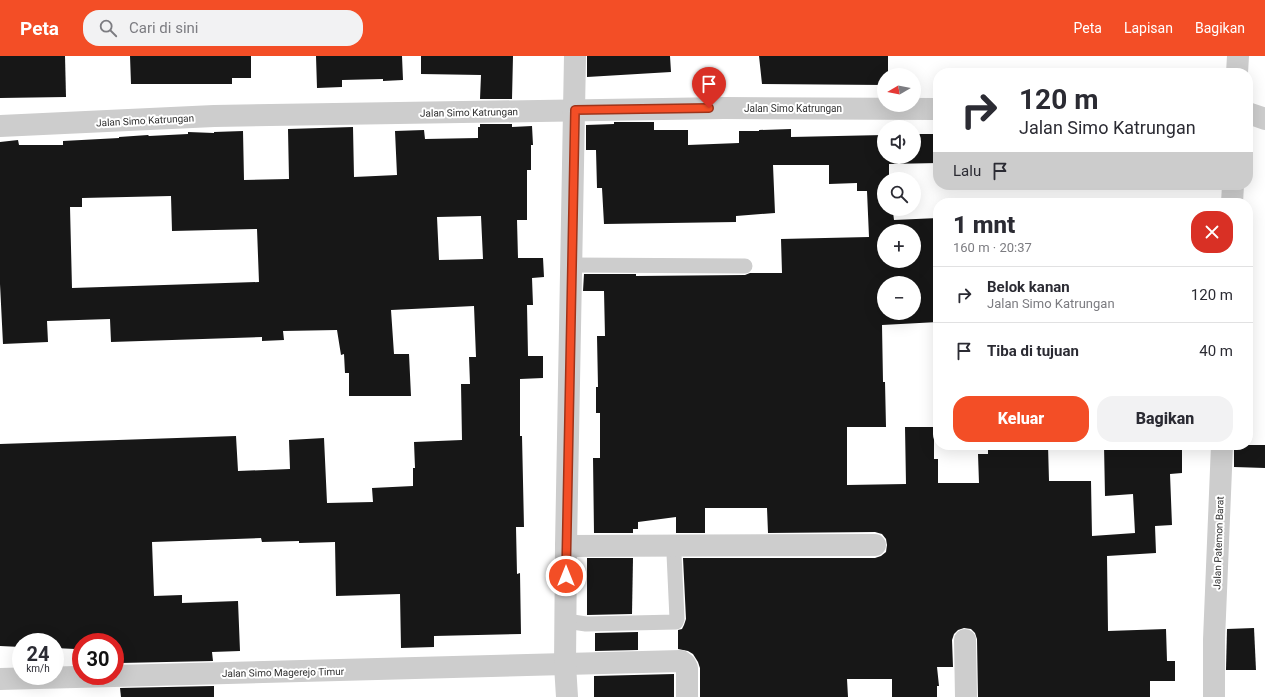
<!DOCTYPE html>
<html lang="id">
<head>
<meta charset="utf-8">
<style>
  :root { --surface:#fff; --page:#f2f2f3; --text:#2b2b33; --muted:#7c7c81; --line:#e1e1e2; --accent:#f34e26 }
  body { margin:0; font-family:Roboto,sans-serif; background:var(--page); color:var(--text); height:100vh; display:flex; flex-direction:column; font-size:15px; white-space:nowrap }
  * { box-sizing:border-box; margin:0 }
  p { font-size:13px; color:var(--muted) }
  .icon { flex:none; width:22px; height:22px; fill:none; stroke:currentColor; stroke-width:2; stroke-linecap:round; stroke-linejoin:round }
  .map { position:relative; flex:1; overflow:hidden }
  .drawer { position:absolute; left:933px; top:142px; width:320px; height:252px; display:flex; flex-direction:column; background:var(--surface); border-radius:16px; box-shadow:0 4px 16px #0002 }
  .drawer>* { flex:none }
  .banner { position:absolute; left:933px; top:12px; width:320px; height:122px; border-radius:16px; box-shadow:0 4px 16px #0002; background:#fff; color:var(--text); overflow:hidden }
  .needle { width:26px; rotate:260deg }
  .fabs { position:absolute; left:877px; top:12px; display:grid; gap:8px }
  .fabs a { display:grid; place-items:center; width:44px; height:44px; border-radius:50%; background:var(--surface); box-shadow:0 4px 16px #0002; font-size:20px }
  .speed { position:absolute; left:12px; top:577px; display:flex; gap:8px; font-size:20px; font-weight:700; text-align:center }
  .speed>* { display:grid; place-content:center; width:52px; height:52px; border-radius:50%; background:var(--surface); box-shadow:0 4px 16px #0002; line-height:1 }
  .speed small { font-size:10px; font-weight:400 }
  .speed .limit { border:6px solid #d22; background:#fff; color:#111 }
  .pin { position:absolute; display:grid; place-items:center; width:34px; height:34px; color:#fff; margin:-41px -17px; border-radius:50% 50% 50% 0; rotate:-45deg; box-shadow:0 0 4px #0007 }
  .pin .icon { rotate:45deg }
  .me { position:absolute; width:44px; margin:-22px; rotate:0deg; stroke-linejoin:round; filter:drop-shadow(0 0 3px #0008) }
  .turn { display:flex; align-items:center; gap:14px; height:84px; padding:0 20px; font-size:18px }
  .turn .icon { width:52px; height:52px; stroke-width:2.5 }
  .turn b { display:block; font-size:28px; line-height:34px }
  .then { display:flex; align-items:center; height:38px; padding:0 20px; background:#0003; gap:8px; font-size:15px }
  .round { display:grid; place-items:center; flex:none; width:42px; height:42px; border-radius:16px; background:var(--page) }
  .overview { display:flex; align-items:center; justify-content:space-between; height:68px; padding:0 20px }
  h1 { font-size:24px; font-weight:800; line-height:30px }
  .button { display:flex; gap:8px; margin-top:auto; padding:8px 20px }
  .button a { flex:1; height:46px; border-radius:16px; background:var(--accent); color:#fff; font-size:16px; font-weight:800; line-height:46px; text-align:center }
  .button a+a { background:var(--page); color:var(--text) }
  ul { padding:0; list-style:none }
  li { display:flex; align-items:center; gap:12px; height:56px; padding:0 20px; border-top:1px solid var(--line) }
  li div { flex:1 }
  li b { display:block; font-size:15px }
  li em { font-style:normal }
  header { display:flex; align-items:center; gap:24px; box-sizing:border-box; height:56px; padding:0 20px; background:var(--accent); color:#fff }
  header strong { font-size:19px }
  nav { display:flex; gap:22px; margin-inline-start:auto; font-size:14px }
  .search { width:280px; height:36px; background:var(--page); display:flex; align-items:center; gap:10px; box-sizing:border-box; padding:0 14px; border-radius:16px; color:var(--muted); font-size:15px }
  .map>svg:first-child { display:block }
  .building { fill:#171717; fill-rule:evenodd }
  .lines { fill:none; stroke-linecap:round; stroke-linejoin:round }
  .service { stroke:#cdcdcd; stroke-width:15 }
  .minor { stroke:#cdcdcd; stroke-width:22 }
  .route-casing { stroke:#9e3319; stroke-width:10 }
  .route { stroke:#f34e26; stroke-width:7 }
  .labels { text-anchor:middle; stroke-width:4; stroke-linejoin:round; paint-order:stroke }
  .street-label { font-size:10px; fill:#303030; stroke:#fff }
</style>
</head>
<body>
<header>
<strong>Peta</strong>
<div class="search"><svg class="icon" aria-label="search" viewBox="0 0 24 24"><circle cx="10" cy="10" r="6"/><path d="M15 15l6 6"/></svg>Cari di sini</div>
<nav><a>Peta</a><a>Lapisan</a><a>Bagikan</a></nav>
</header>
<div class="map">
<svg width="1265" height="641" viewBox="0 0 1265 641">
  <rect width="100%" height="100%" fill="#fff"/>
  <!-- building -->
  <g class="building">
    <path d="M0,0H65L66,41L0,42Z"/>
    <path d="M130,0H251V22H232V28H131Z"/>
    <path d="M316,0H402L403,24L383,25V23L342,24V31L317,32Z"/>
    <path d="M421,0H513L512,43H480L481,19L421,18Z"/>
    <path d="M587,0H670L671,16L587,21Z"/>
    <path d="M759,0H888V19H884V29L762,28Z"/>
    <path d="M614,66H654V74H688V89L739,87V75H759V74L791,73V81L884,79V101H914V78H935V83L938,82V107L889,108V123H884V153H890V157L893,156L894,164L938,162V200H936L938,236V266L882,269L883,326H885L886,371H847V429L906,428L905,371H934V403H938V427H979L978,398H988V389H1048L1049,425H1091L1092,480L1135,477L1133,438L1105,440L1104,389H1182V417L1170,418L1172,469L1155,470L1156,497L1107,500L1108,575L1166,573L1167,605H1175V625H1150V641H978L977,583L975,577L971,573L964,572L958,574L954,578L952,584L953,611H937L939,630H937V641H892V623H847L848,641H700V612L698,606L693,598L688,595L678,593V574L682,573L684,569L686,563L683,502H875L881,500L886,496L887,489L886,483L882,478L875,476L768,477L767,452H705V477H676V461L638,466V473H633V477H594L593,402H600V357H596V331H598L597,280H605L604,235H583L584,218H636V220L745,219L750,217H782L781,183L869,181L867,135H857V127L829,128V109H773L775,157L736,160V166L604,168L602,132H597L596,94H586V69L614,68ZM884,175H914V205H884ZM884,227H914V257H884Z"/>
    <path d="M480,68H512V71L532,70L533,89H531V114H527V164H517L518,202H543L544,221L532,222L533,249H527L528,300H543V322L520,323V380H522L524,471H516L517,518L520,517L521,578L434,580V591L401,592L400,538L336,540L335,486L299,487V485L262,486L261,482L152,486L154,540L182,539V547L238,545L240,595L212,596L213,605L120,607L119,595H115V586H81V596L75,597V593L55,592V586H21V591L0,590V388L236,380L238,415L290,413L289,384L324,382L327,447L373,446L372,432L413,430V412H415L414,386L462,384L461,328H470L469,301H476L474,250L391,254L394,298H409L411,340H349V317H345L344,298L341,299L337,274L283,275L284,284L262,285V281L111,286L110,263L47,265L48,286L3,288L0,228V86L18,84L19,89H63V85L119,82V81L148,79L149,80L188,78V76L214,77V76L243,75L244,124L289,123L288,73L353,71L354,121L397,119L395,75L424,74L425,83L478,82V71H480ZM171,140L172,175L257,173L259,226L72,232L70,151H82V142ZM481,160L483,203L439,204L437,161Z"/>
    <path d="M1234,389H1265V412L1234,411Z"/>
    <path d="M587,502H633L632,558L587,559Z"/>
    <path d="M1254,572L1256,614H1226L1227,573Z"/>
    <path d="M638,576V594L595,595V577Z"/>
    <path d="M674,618V641H594V620Z"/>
    <path d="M214,630V641H121L120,632Z"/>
  </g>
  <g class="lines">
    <!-- service -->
    <g class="service">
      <path d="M571,209L745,210"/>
      <path d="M566,565L586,568L676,566L677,563L674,498"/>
    </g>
    <!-- minor -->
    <g class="minor">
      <path d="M1237,17L1238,0"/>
      <path d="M1248,57L1265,63"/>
      <path d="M0,70L214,60L724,52L938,53"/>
      <path d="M1232,147L1233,129"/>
      <path d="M566,490L875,489"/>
      <path d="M965,584L966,641"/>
      <path d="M0,623L681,605L685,608L687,612V641"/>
      <path d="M567,641L565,609L566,490L575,0"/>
      <path d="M1214,641V584L1222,389"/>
    </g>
  </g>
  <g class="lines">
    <defs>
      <path id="route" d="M566,520L575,54L709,52"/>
    </defs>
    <!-- route casing -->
    <use href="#route" class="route-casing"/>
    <!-- route -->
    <use href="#route" class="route"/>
  </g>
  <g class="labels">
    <!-- street labels -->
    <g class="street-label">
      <text x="793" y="56">Jalan Simo Katrungan</text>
      <text transform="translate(469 56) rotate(-1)" y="4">Jalan Simo Katrungan</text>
      <text transform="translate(145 64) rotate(-3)" y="4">Jalan Simo Katrungan</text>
      <text transform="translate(1218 487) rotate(-88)" y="4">Jalan Patemon Barat</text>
      <text transform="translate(283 616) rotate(-1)" y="4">Jalan Simo Magerejo Timur</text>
    </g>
  </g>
</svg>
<div class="fabs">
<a><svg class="needle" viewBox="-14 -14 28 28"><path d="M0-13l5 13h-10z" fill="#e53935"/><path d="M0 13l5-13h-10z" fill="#7c7c81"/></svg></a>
<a><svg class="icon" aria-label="sound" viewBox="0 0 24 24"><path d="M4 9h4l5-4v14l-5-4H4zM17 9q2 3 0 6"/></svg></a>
<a><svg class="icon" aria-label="search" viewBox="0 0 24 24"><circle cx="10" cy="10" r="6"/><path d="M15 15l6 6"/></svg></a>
<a>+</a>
<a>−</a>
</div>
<div class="speed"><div>24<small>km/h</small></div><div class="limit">30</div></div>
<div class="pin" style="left:709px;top:52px;background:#d93025"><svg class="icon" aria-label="arrive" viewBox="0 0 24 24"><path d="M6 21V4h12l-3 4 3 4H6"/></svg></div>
<svg class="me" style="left:566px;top:520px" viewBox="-20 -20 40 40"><circle r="17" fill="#f34e26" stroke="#fff" stroke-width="3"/><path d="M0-11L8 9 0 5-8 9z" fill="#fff"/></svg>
<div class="banner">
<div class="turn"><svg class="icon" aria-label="right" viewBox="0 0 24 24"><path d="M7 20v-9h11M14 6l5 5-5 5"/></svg><div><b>120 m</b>Jalan Simo Katrungan</div></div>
<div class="then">Lalu<svg class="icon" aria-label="arrive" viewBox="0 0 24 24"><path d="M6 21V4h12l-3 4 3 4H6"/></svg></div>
</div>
<section class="drawer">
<div class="overview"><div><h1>1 mnt</h1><p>160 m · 20:37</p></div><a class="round" style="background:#d93025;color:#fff"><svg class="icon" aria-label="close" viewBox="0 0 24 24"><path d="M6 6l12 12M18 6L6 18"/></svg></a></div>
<ul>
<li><svg class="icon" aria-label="right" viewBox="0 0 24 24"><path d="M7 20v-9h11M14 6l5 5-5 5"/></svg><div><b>Belok kanan</b><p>Jalan Simo Katrungan</p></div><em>120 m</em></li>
<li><svg class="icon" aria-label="arrive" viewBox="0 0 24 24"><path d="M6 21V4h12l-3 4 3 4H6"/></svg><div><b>Tiba di tujuan</b></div><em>40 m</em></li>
</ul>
<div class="button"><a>Keluar</a><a>Bagikan</a></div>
</section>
</div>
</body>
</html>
